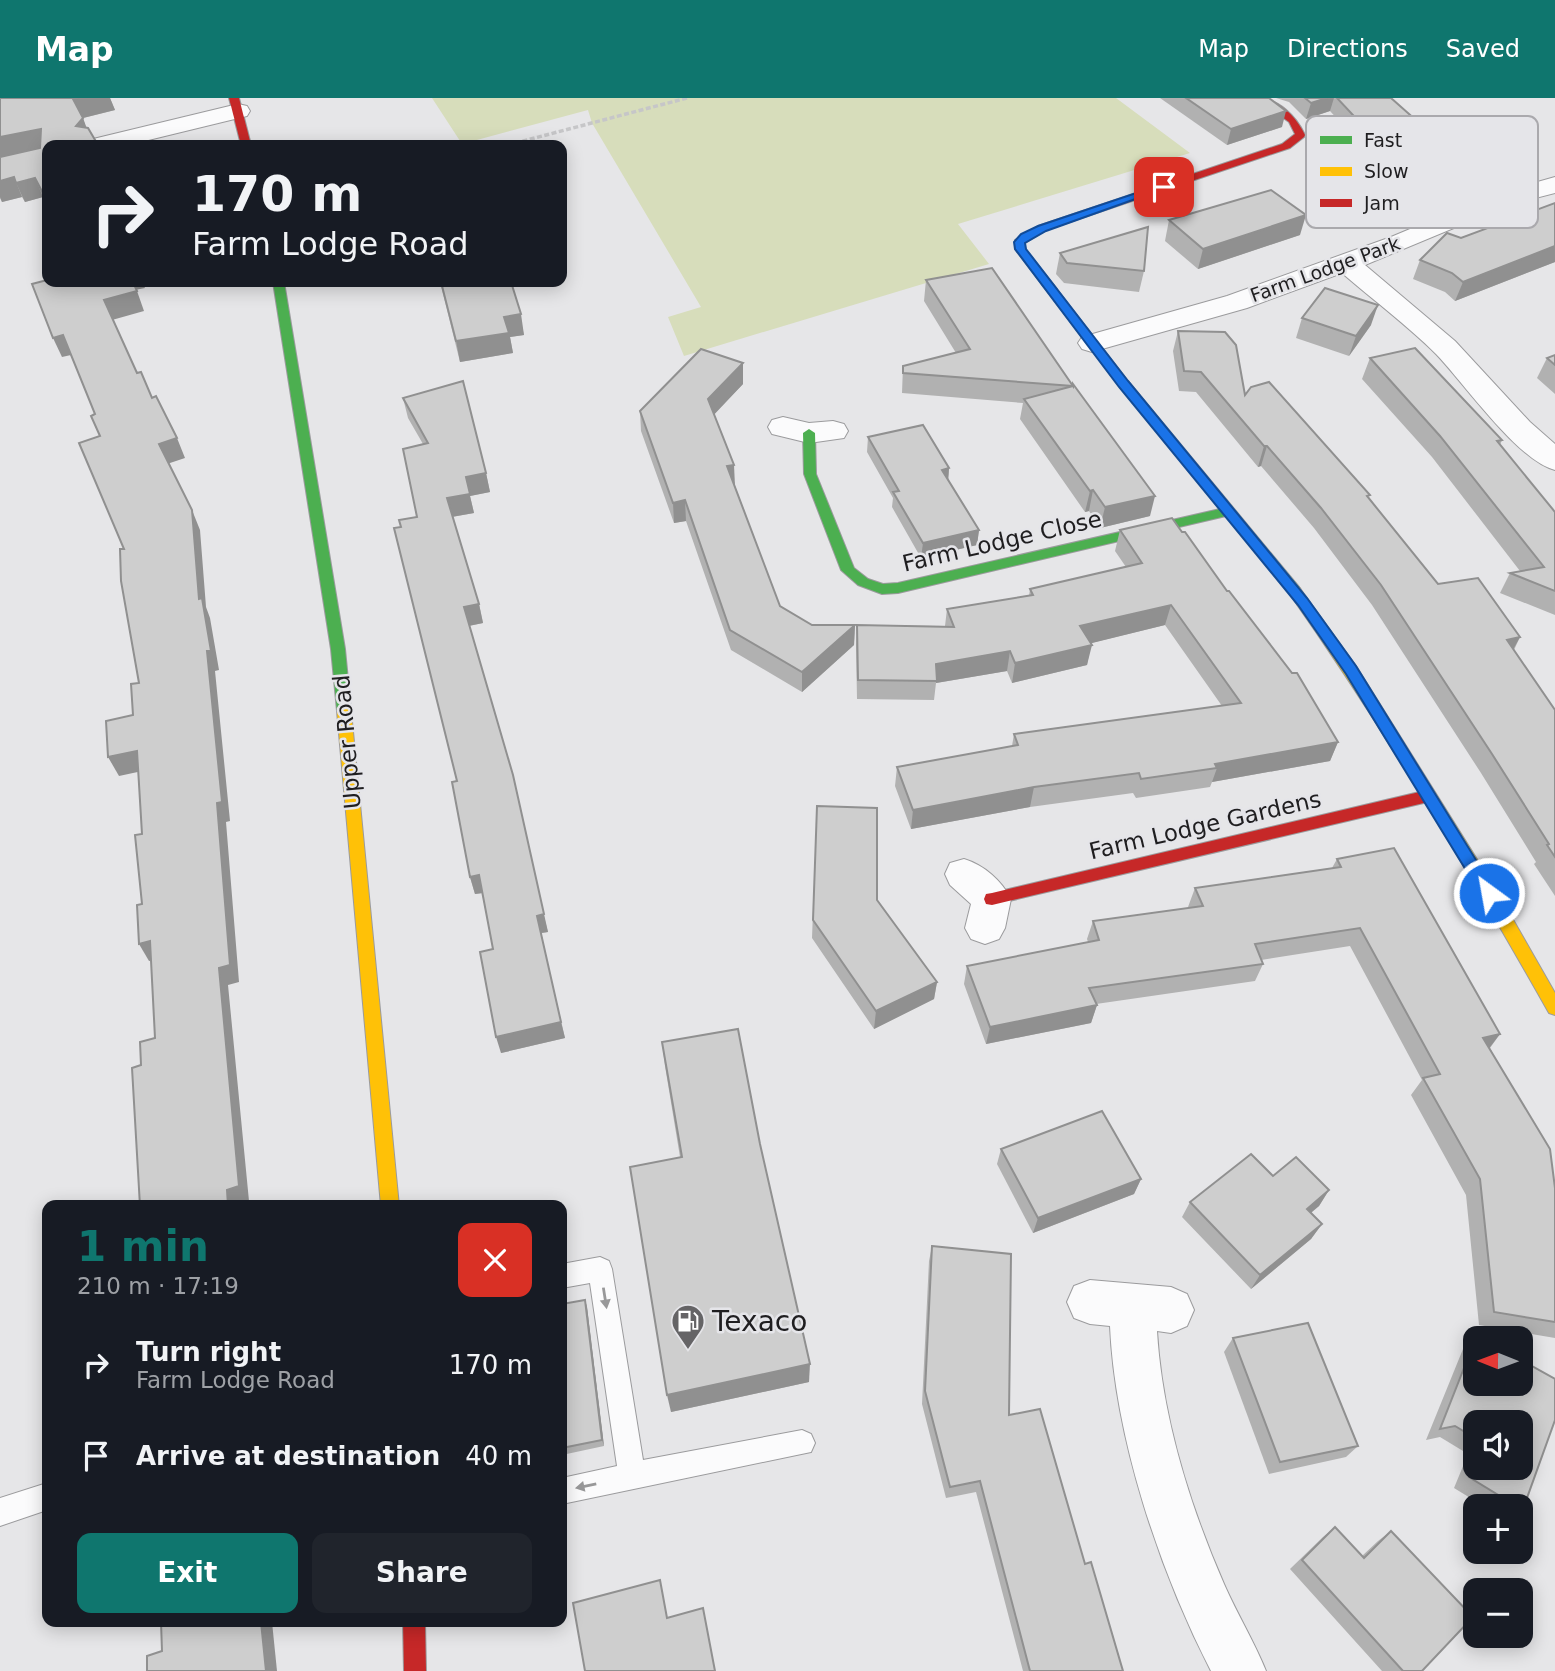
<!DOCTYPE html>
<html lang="en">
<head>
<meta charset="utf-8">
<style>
  :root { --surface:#171b24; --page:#20242c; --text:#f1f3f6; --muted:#9ea1a6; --accent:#0f766e }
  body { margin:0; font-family:"DejaVu Sans",sans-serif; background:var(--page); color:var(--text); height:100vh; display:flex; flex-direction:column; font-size:26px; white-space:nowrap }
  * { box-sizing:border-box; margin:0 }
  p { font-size:23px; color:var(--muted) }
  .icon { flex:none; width:38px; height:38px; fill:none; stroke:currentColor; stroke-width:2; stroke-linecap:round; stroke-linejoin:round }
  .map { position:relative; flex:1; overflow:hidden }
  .panel { position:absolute; left:42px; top:1102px; width:525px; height:427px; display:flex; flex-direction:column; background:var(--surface); border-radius:14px; box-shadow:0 4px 18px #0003 }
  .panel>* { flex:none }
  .guide { position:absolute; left:42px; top:42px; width:525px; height:147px; border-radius:14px; box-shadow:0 4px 18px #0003; background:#171b24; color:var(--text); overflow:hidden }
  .needle { width:46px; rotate:271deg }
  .fabs { position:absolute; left:1463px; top:1228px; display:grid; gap:14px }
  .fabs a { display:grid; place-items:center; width:70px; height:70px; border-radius:14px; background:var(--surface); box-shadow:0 4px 18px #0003; font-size:35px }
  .pin { position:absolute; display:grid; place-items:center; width:60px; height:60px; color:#fff; margin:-30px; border-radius:14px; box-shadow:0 4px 10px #0006 }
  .me { position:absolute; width:77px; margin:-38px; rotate:328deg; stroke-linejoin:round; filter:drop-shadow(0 0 5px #0008) }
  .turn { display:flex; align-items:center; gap:24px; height:147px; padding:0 35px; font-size:32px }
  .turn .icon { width:91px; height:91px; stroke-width:2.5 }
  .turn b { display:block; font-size:49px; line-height:60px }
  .round { display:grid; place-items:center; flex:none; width:74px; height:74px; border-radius:14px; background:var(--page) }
  .headline { display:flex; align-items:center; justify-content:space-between; height:119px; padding:0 35px }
  h1 { font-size:42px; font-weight:700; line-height:52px; color:var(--accent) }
  .action { display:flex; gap:14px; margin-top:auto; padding:14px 35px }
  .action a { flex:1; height:80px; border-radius:14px; background:var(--accent); color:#fff; font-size:28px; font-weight:700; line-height:80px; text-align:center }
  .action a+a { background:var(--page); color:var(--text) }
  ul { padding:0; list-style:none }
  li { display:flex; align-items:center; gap:21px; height:91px; padding:0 35px }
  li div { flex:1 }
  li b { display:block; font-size:26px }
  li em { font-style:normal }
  header { display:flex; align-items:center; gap:42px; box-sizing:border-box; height:98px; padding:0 35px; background:var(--accent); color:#fff }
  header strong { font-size:33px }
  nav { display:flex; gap:38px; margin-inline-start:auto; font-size:24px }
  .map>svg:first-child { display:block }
  .green { fill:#d7ddbb }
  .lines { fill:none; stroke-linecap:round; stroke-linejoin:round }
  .lane-casing { stroke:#9b9b9d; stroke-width:2 }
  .street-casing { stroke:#9b9b9d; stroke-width:2 }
  .fast-casing { stroke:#9b9b9d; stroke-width:2 }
  .slow-casing { stroke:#9b9b9d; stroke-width:2 }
  .jam-casing { stroke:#9b9b9d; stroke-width:2 }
  .path { stroke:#c6c6c8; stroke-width:3.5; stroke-dasharray:5 2.5; stroke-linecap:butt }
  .lane { fill:#fbfbfc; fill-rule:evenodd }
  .street { fill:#fbfbfc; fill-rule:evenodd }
  .fast { fill:#4caf50; fill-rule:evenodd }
  .slow { fill:#ffc107; fill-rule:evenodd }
  .jam { fill:#c62828; fill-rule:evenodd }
  .wall { fill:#b1b1b1; fill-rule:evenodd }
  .shaded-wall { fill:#909090 }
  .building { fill:#cecece; stroke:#909090; stroke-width:2 }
  .oneway { fill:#989899 }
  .route { fill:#1a73e8; stroke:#114b97; stroke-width:2 }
  .labels { text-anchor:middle; stroke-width:5; stroke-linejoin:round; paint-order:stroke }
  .far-street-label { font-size:19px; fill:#1f1e20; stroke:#e5e5e9 }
  .street-label { font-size:23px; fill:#1f1e20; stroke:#e5e5e9 }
  .near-poi-label { font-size:28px; fill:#1f1e20; stroke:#e5e5e9; text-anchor:start }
  .key { fill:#e5e5e9; stroke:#aaa9ad; stroke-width:2 }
  .key-label { font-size:19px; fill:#1f1e20 }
</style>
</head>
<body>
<header>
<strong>Map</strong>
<nav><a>Map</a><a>Directions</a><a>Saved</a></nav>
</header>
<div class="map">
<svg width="1555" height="1573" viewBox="0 0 1555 1573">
  <rect width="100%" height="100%" fill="#e6e6e8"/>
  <!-- green -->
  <path class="green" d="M432,0H1116L1190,55L958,126L989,166L684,258L668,219L701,209L592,25L588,12L462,46Z"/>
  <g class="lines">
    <defs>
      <g id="lane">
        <path d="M600,1159L609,1163L612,1171L643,1362L802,1332L811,1336L815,1345L811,1354L562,1406V1380L617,1368L590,1185L562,1190V1166Z"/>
        <path d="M47,1385V1412L0,1428V1400Z"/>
      </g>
      <g id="street">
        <path d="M238,6L247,8L250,13L247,18L128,47H86L89,42Z"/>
        <path d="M1555,79V95L1509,107L1365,167L1455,243L1530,324L1555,346V372C1517,362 1465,286 1436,256C1407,227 1373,202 1342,175L1247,210L1102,251L1092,254L1082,251L1078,245L1082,239L1227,198L1391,139L1491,97Z"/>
        <path d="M783,319L809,325L833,323L844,326L848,333L844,340L809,345L772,336L768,329L772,322Z"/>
        <path d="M964,761C984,767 1002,783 1011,801L1005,830L999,841L985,846L971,841L965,830L971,806L950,787L945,776L950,765Z"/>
        <path d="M1090,1182L1171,1189L1187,1196L1194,1212L1187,1228L1171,1235L1157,1233C1162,1318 1190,1408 1224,1486C1237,1516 1254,1543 1266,1573H1211C1160,1474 1115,1340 1110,1228L1090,1226L1074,1220L1067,1204L1074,1188Z"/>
      </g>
      <g id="fast">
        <path d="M273,184H284L345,551L351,613L344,618L337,613L331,551Z"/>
        <path d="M1051,188L1055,189L1128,283L1299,489L1301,492L1299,495H1289L1226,418L898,495L882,496L858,487L841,472L804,376L803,335L809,331L815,335L816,376L854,470L868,481L883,486L898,485L1220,411L1120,289L1047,193V189Z"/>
      </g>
      <g id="slow">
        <path d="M1294,487L1299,489L1356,568L1495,790L1555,895V917L1549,915C1468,772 1384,630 1289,495L1287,492Z"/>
        <path d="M344,608L351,613L399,1108H381L337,613Z"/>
      </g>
      <g id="jam">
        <path d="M229,0H239L251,47H241Z"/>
        <path d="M1256,0C1278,0 1296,18 1305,37L1304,39L1290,50L1046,132L1025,145V151L1057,191L1055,193H1047L1015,151V142L1038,128L1282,46L1295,36L1289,24Z"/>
        <path d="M1428,692L1436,698L1428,704L992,807L986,806L984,801L986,796L992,795Z"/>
        <path d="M403,1524H425L426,1573H404Z"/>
      </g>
    </defs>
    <!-- lane casing -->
    <use href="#lane" class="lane-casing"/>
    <!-- street casing -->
    <use href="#street" class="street-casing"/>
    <!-- fast casing -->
    <use href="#fast" class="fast-casing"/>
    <!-- slow casing -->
    <use href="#slow" class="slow-casing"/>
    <!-- jam casing -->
    <use href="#jam" class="jam-casing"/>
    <!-- path -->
    <path class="path" d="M508,47L687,0"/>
    <!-- lane -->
    <use href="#lane" class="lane"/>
    <!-- street -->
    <use href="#street" class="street"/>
    <!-- fast -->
    <use href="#fast" class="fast"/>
    <!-- slow -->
    <use href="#slow" class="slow"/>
    <!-- jam -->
    <use href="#jam" class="jam"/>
  </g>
  <!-- wall -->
  <g class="wall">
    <path d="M0,0H110L115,12L83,20L86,30L47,47V107L43,99L25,104L22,99L2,104L0,100Z"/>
    <path d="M1160,0H1269L1282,29L1227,47Z"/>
    <path d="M1276,0H1391L1461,62L1455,78L1412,93L1391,79L1330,13L1306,21L1289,4Z"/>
    <path d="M1555,105V164L1455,203L1445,194L1413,181L1420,162L1461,140Z"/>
    <path d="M1169,122L1300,137L1198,171L1165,143Z"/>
    <path d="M1060,155L1144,173L1139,194L1064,185L1056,176Z"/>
    <path d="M926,182L1073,288L1150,418L1100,430L1089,413L1085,414L1020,321L1023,305L902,295L903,268L956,255L924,203Z"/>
    <path d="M440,184H511L524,237L510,239L513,255L460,264Z"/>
    <path d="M1302,220L1371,227L1349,258L1296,240Z"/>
    <path d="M1178,233L1245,297L1369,400L1438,486L1520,539L1514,552L1555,612V798L1534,766L1536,764L1481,675L1372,507L1314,430L1261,368L1258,369L1196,294L1179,293L1173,253Z"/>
    <path d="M1555,257V296L1537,280L1547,260Z"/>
    <path d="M1370,260L1502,342L1500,347L1555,414V517L1500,495L1510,475L1520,473L1432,359L1362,281Z"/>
    <path d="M743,265V286L714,316L735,388L780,508L812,527H855L854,547L802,594L731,552L686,423L674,425L641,333L640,313Z"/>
    <path d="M403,300L486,375L490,394L470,398L474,415L452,419L479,506L483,525L469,528L548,834L541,835L565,940L501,955L493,851L482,795L475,796L470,779L457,683L417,419L423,346L408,320Z"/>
    <path d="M868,339L949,370L948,382L979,432L977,447L921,460L892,409L893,400L867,354Z"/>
    <path d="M1120,432L1227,493L1338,644L1330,663L1212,684L1210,689L1136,700L1133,695L1030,709L911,731L895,688L897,669L1012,648L1014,636L1222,608L1165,527L1091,545L1087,567L1012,585L1007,573L936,585L934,602L857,601L856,548L857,527L945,528L947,511L1029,498L1030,491L1126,469L1115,453Z"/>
    <path d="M817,708L877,802L937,884L934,901L874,931L812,840Z"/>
    <path d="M1337,761L1500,936L1490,950L1555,1090V1240L1479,1227L1466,1097L1411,997L1422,982L1350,848L1261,862L1263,866L1255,883L1096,906L1097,907L1091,925L986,946L964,886L967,868L1088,844L1087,841L1093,823L1189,810L1188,809L1195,790L1332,770Z"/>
    <path d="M662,944L809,1284L671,1314L680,1059L665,968Z"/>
    <path d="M1001,1051L1141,1081L1134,1096L1033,1135L997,1066Z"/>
    <path d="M1273,1078L1329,1092L1319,1108L1311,1115L1322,1126L1311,1141L1251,1191L1182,1119L1190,1104Z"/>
    <path d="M932,1148L1009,1317L1085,1466L1123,1573H1023L976,1394L946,1400L922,1306L929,1163Z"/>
    <path d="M585,1202L587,1209L604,1348L562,1357V1206Z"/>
    <path d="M1477,1238L1483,1241H1475V1286H1521V1262L1555,1281V1322L1523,1411L1521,1413V1409H1485L1454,1390L1468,1356L1440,1339L1426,1342L1463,1251ZM1475,1325H1521V1370H1475Z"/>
    <path d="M1233,1240L1358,1348L1346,1359L1269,1376L1224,1254Z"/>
    <path d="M1335,1429L1362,1458L1378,1443L1391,1433L1422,1573H1382L1290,1471L1323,1439Z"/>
  </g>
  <!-- shaded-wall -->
  <g class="shaded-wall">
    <path d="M78,0H110L115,12L83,20L90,39L76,28L73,1Z"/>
    <path d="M1327,0H1334L1330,13L1306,21L1311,5Z"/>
    <path d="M1286,13L1282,29L1227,47L1231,31Z"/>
    <path d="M41,31L47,50L0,60V39Z"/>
    <path d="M1461,62L1455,78L1412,93L1418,77Z"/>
    <path d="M14,79L22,99L2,104L0,99V83Z"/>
    <path d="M35,80L43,99L25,104L16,85Z"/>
    <path d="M1306,117L1300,137L1198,171L1203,151Z"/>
    <path d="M1555,148V164L1455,203L1463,184Z"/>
    <path d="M131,184H142L145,190L135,192Z"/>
    <path d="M137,193L144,213L112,222L104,202Z"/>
    <path d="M1378,207L1371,227L1349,258L1356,238Z"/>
    <path d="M521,216L524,237L510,239L513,255L460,264L456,243L504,219Z"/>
    <path d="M63,237L71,257L62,259L53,240Z"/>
    <path d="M743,265V286L709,322L708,301Z"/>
    <path d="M177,340L185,360L167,366L159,346Z"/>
    <path d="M1264,348H1267L1261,368L1258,369Z"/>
    <path d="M734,367L735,388L727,368Z"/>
    <path d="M949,370L948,385L942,372Z"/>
    <path d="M486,375L490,394L470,398L474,415L451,419L447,400L466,379Z"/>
    <path d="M1093,392L1089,413L1085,414L1090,393Z"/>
    <path d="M1155,398L1150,418L1100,430L1105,409Z"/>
    <path d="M685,402L686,423L674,425L673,405Z"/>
    <path d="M192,412L200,432L206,509L210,520L219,572L215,573L230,723L226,724L239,884L228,887L249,1103L237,1106V1108H228L227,1092L219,870L217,705L207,553L199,501Z"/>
    <path d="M979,432L977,447L921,460L923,445Z"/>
    <path d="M479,506L483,525L468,528L464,509Z"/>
    <path d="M1171,507L1165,527L1076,549L1080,528Z"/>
    <path d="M855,527L854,547L802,594V574Z"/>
    <path d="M1520,539L1509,559L1507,542Z"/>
    <path d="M1092,547L1087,567L1012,585L1015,565Z"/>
    <path d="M1010,553L1007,573L936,585V566Z"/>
    <path d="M1338,644L1330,663L1212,684L1217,670L1215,666Z"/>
    <path d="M137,653L147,672L119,678L108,659Z"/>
    <path d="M1034,689L1030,709L911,731L913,712Z"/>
    <path d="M479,777L483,795L475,796L470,779Z"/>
    <path d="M544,816L548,834L541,835L537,818Z"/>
    <path d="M150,843L161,861L149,863L139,846Z"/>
    <path d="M937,884L934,901L874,931L876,913Z"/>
    <path d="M1097,907L1091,925L986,946L990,929Z"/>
    <path d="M561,924L565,940L501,955L496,939Z"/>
    <path d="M1500,936L1487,953L1483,940Z"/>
    <path d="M1141,1081L1134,1096L1033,1135L1038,1120Z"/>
    <path d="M1329,1092L1319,1108L1297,1126L1307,1111Z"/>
    <path d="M1322,1126L1311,1141L1251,1191L1260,1177Z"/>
    <path d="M585,1202L587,1209L604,1348L602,1342Z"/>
    <path d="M810,1266L809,1284L671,1314L667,1297Z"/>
    <path d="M261,1524H272L277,1573H266Z"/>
  </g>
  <!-- building -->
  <g class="building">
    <path d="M0,0H78L73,1L83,20L76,28L88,30L98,47H47V103L35,80L16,85L14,79L0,83V59L40,50L41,31L0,39Z"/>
    <path d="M1186,0H1269L1286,13L1231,31Z"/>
    <path d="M1305,0H1327L1311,5Z"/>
    <path d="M1337,0H1391L1461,62L1418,77L1396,63Z"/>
    <path d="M1271,92L1306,117L1203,151L1169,122Z"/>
    <path d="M1555,105V148L1463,184L1452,175L1420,162L1447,135L1461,140Z"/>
    <path d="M1148,129L1144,173L1067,165L1060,155Z"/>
    <path d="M992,170L1073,288V286L1155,398L1105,409L1093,392L1090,393L1024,301L1073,288L903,275V268L970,251L926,182Z"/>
    <path d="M47,182V184H133L137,193L104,202L137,275L141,274L152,300L156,298L177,340L159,346L192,412L199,501L202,500L211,553H207L222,704L217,705L230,867L219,870L239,1088L227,1092L228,1108H140L132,970L141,967L140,944L155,940L150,843L139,846L137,807L142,806L135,737L142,736L137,653L108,659L106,623L133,617L131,586L139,585L121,483L120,451H124L79,345L100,338L91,318L95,316L63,237L53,240L32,186Z"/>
    <path d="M441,184H511L521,216L504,219L509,235L456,243Z"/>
    <path d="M1325,190L1378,207L1356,238L1302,220Z"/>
    <path d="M1178,233L1225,234L1236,247L1245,297L1251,289L1269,284L1370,397L1367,398L1438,486L1478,480L1520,539L1507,542L1555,612V759L1547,747L1549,746L1492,656L1381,487L1321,410L1267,348H1264L1201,274L1184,273Z"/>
    <path d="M1415,250L1502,342L1497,343L1555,414V493L1510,475L1544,469L1440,338L1370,260Z"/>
    <path d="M701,251L743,265L708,301L734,367L727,368L780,508L812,527H855L802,574L730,532L685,402L673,405L640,313Z"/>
    <path d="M1555,257V267L1547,260Z"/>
    <path d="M463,283L486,375L466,379L470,396L447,400L479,506L464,509L513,677L544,816L537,818L561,924L496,939L480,854L493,851L479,777L470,779L452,684L457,683L394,430L401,429L399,422L417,419L403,351L428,345L403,300Z"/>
    <path d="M923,327L949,370L942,372L979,432L923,445L893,394L899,393L868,339Z"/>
    <path d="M1172,420L1182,434H1185L1227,493H1229L1292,575H1297L1338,644L1215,666L1217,670L1141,681L1139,675L1034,689L913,712L897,669L1018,647L1014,636L1241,605L1171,507L1080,528L1092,547L1015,565L1010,553L936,566L937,583L858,582L857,527L954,529L947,511L1033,497L1030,491L1142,465L1120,432Z"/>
    <path d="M817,708L877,710V802L937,884L876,913L813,822Z"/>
    <path d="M1394,750L1500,936L1483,940L1550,1051L1555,1090V1224L1494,1214L1480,1081L1423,980L1440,976L1360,830L1255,846L1263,866L1089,890L1097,907L990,929L967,868L1099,842L1093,823L1203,808L1195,790L1341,769L1337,761Z"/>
    <path d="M738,931L760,1046L810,1266L667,1297L630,1069L682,1059L662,944Z"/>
    <path d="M1102,1013L1141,1081L1038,1120L1001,1051Z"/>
    <path d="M1251,1056L1273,1078L1296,1059L1329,1092L1307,1111L1322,1126L1260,1177L1190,1104Z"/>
    <path d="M932,1148L1011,1156L1009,1317L1040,1311L1085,1466L1091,1464L1123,1573H1030L980,1383L950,1389L925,1293Z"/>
    <path d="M585,1202L602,1342L562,1350V1206Z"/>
    <path d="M1308,1225L1358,1348L1280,1364L1233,1240Z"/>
    <path d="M1475,1242V1286H1521V1262L1555,1281V1322L1523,1411L1521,1410V1409H1518L1469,1379L1475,1363V1370H1521V1325H1475V1340L1455,1328L1440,1331Z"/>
    <path d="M1335,1429L1364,1460L1391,1433L1473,1519L1422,1573H1403L1302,1462Z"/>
    <path d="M660,1482L667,1520L703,1510L715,1573H585L573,1505Z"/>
    <path d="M161,1524H261L266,1573H147V1558L162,1553Z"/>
  </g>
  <!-- one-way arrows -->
  <defs><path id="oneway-solid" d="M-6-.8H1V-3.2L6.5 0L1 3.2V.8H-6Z" transform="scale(1.75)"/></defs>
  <g class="oneway">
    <use href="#oneway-solid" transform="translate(605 1200) rotate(81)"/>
    <use href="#oneway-solid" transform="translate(586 1388) rotate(168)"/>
  </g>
  <!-- route -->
  <path class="route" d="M1160,87L1169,89L1046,133L1025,145L1026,151L1128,283L1307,500L1356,568L1494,791L1497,795L1494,800H1483L1346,576L1298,507L1119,289L1015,151L1014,144L1021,136L1038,128Z"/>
  <!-- icons -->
  <defs>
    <symbol id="fuel-pin" viewBox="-11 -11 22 30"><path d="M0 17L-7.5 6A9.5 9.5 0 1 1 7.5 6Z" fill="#656466" stroke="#e5e5e9"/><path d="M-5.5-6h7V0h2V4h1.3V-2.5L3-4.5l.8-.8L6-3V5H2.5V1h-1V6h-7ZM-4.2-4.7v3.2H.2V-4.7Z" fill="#fff"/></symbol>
  </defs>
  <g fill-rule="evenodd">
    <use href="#fuel-pin" x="669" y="1204" width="38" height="52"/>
  </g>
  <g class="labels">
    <!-- far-street labels -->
    <g class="far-street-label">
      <text transform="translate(1325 171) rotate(-20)" y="7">Farm Lodge Park</text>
    </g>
    <!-- street labels -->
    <g class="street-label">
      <text transform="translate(1002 443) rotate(-13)" y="8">Farm Lodge Close</text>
      <text transform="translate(347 644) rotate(-95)" y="8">Upper Road</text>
      <text transform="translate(1205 727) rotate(-13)" y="8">Farm Lodge Gardens</text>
    </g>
    <!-- near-poi labels -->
    <g class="near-poi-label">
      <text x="712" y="1233">Texaco</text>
    </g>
  </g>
  <!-- legend -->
  <rect x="1306" y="18" width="232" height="112" rx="10" class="key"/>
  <rect x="1320" y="38" width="32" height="8" fill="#4caf50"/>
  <rect x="1320" y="69" width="32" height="9" fill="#ffc107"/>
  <rect x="1320" y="101" width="32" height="8" fill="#c62828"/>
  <g class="key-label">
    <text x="1364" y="49">Fast</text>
    <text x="1364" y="80">Slow</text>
    <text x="1364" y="112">Jam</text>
  </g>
</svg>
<div class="fabs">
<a><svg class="needle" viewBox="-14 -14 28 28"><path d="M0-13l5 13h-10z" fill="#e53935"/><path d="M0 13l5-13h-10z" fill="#9ea1a6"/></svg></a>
<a><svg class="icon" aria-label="sound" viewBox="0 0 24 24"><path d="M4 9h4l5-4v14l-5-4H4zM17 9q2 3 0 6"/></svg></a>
<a>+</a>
<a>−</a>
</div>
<div class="pin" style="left:1164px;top:89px;background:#d93025"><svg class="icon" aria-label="arrive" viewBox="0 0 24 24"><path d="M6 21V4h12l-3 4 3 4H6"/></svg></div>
<svg class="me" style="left:1489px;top:795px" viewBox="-20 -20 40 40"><circle r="17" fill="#1a73e8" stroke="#fff" stroke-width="3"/><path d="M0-11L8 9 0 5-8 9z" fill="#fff"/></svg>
<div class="guide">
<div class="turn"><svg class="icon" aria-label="right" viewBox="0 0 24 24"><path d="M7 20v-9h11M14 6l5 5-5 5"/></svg><div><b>170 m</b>Farm Lodge Road</div></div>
</div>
<section class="panel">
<div class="headline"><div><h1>1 min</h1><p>210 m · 17:19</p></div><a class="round" style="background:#d93025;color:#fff"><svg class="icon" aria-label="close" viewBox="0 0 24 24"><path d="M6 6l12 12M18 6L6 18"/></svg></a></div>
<ul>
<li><svg class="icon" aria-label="right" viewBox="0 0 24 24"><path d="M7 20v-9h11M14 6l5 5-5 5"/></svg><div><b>Turn right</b><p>Farm Lodge Road</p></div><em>170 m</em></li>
<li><svg class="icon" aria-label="arrive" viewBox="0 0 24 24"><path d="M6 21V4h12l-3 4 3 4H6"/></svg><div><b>Arrive at destination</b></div><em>40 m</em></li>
</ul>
<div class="action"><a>Exit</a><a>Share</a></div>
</section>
</div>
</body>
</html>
